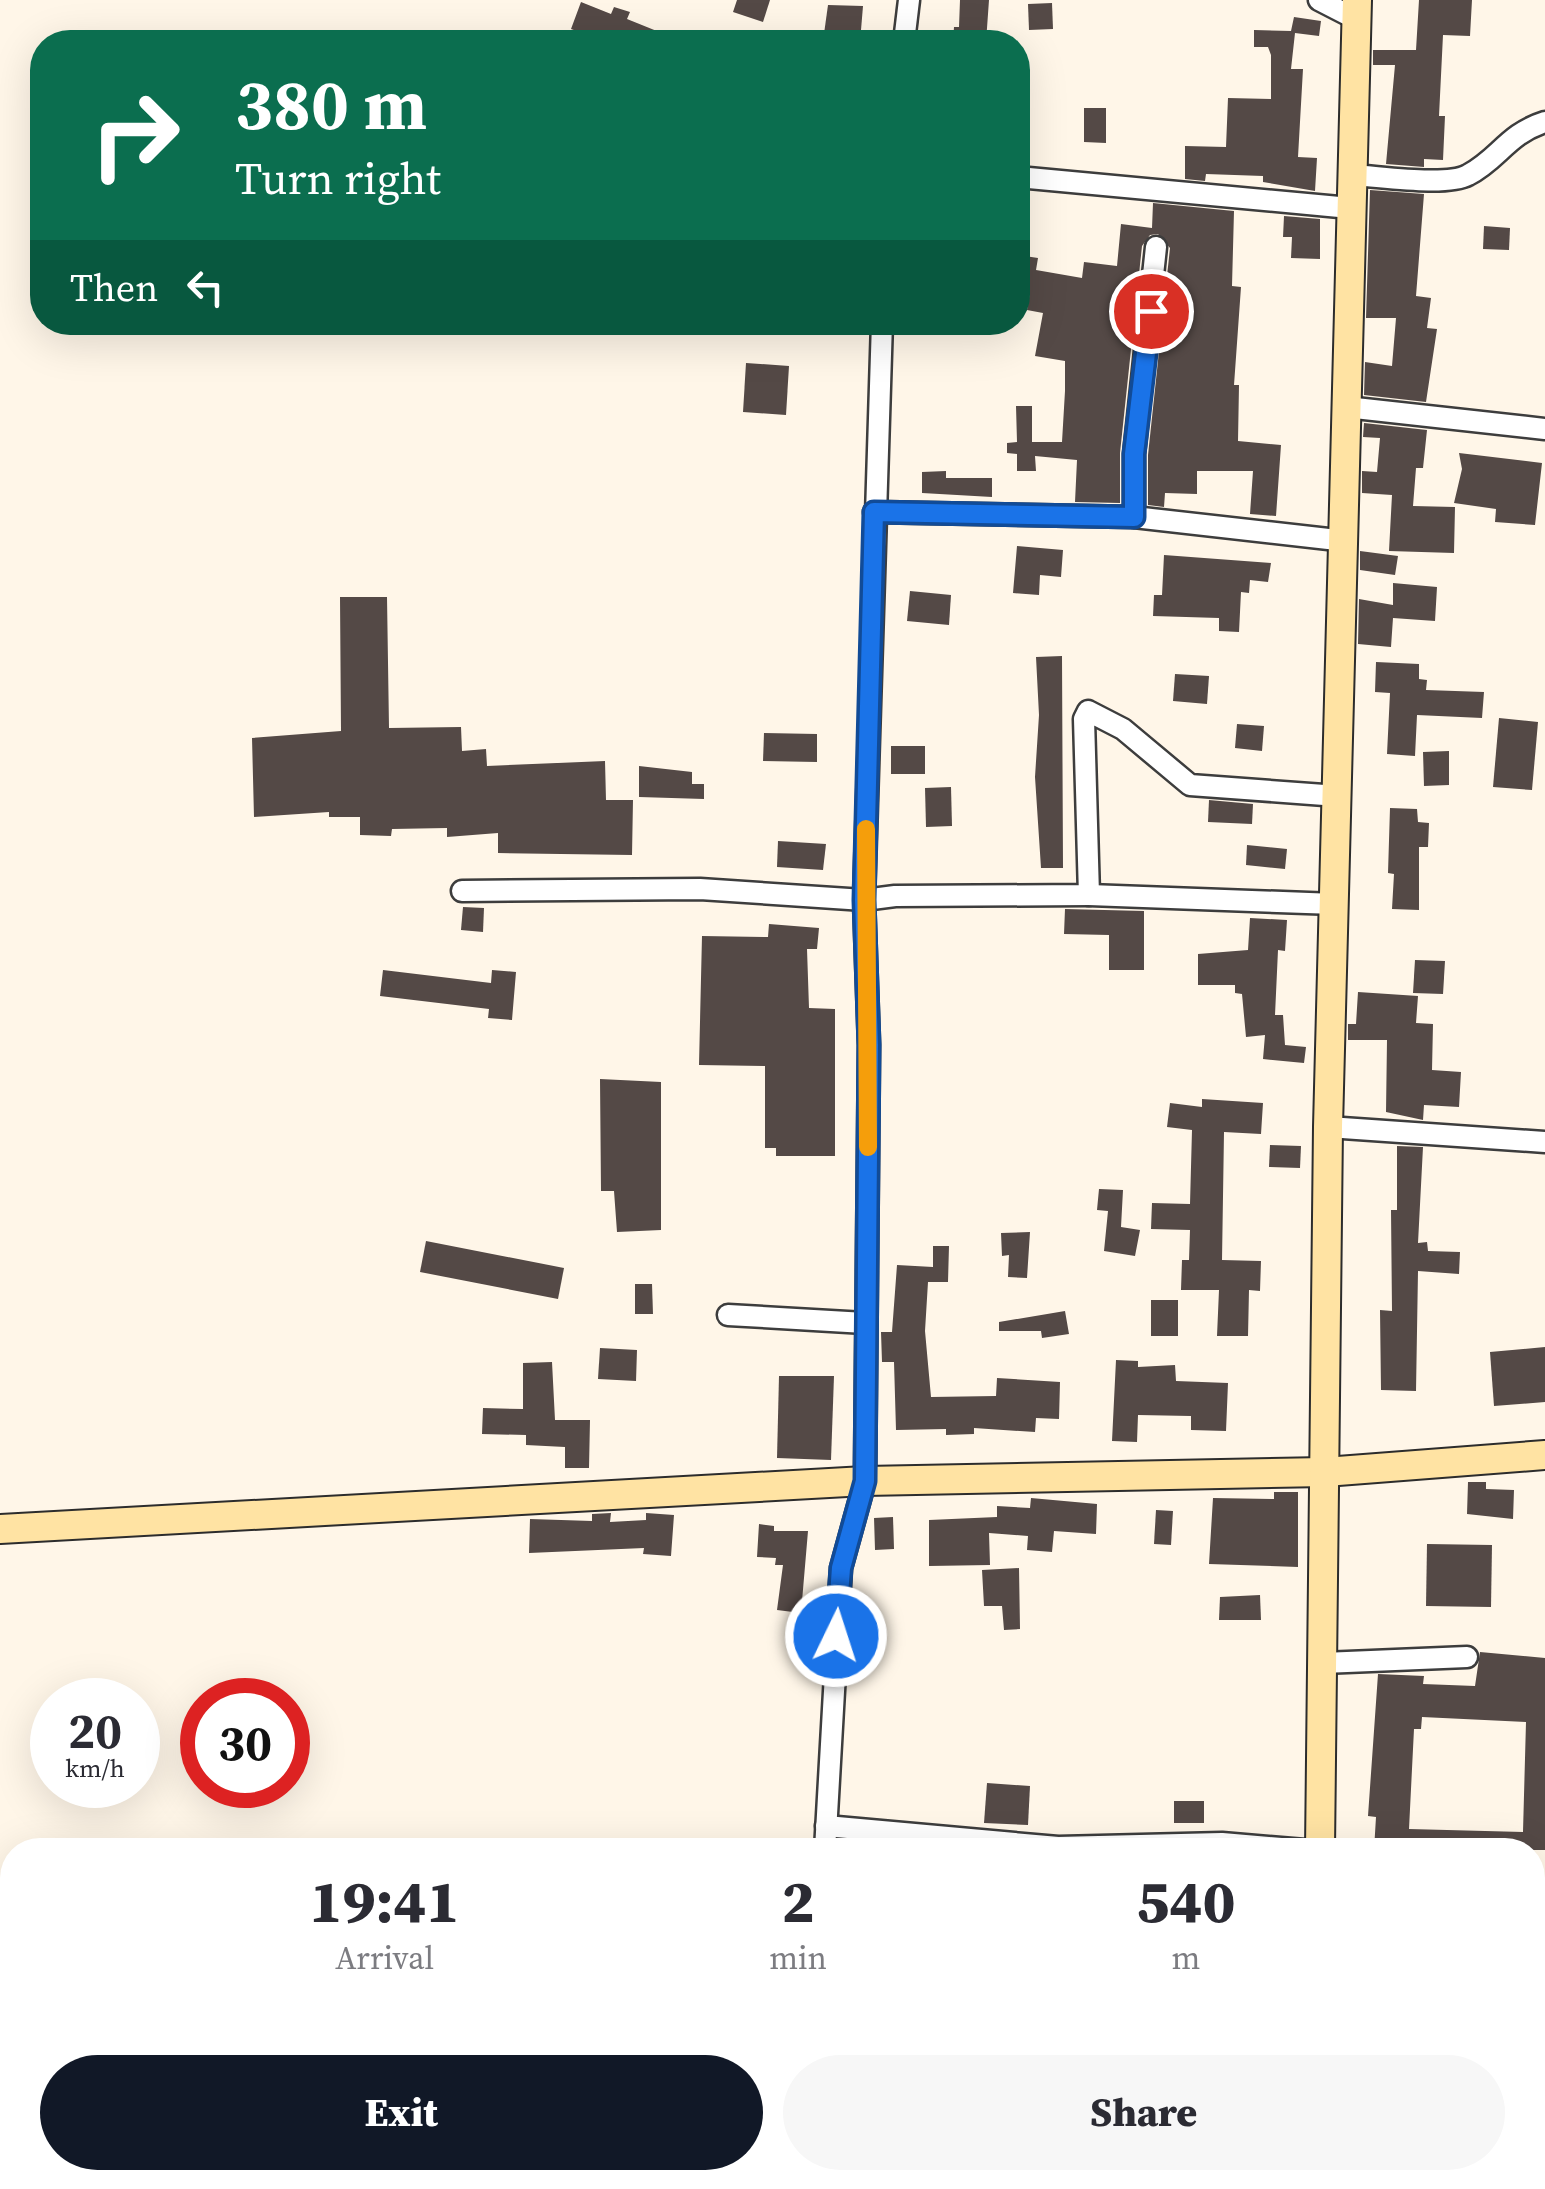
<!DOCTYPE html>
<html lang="en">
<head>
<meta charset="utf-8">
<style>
  :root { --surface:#fff; --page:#f7f7f7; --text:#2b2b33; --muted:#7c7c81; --accent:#111827 }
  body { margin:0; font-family:"Source Serif 4",serif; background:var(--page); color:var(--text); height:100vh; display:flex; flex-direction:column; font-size:38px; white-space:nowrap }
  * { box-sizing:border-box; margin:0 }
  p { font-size:32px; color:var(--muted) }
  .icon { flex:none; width:55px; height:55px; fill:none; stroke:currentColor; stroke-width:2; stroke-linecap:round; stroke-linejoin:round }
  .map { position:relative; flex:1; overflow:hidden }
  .side { position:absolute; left:0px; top:1838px; width:1545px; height:352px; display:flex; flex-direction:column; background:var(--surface); border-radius:40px 40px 0 0; box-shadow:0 10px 40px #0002 }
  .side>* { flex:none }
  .banner { position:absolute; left:30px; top:30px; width:1000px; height:305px; border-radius:40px; box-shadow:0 10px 40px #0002; background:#0b6e4f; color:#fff; overflow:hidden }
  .speed { position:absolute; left:30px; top:1678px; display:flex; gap:20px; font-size:50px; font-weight:700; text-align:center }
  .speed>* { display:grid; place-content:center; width:130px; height:130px; border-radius:50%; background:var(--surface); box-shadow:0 10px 40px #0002; line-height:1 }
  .speed small { font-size:25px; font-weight:400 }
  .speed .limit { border:15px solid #d22; background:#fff; color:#111 }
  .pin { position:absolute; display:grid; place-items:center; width:85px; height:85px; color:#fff; margin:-42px; border:5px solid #fff; border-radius:50%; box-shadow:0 2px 10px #0007 }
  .me { position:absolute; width:110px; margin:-55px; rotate:4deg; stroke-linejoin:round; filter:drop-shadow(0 0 8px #0008) }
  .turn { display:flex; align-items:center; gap:35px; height:210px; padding:0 40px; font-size:45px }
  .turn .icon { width:130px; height:130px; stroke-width:2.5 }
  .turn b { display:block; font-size:70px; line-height:85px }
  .then { display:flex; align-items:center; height:95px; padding:0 40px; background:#0003; gap:20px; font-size:38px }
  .eta { display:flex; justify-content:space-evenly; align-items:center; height:170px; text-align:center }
  .eta b { font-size:60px; font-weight:800; line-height:70px }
  .cta { display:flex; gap:20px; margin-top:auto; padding:20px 40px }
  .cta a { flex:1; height:115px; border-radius:60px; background:var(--accent); color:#fff; font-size:40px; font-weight:800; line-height:115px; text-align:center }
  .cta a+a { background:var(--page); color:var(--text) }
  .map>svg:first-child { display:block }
  .building { fill:#544946; fill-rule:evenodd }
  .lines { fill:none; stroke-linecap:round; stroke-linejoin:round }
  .street-casing { stroke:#3d3d3d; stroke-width:25 }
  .secondary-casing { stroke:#2c2c2c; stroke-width:32 }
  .street { stroke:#fff; stroke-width:20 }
  .secondary { stroke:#ffe3a3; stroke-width:28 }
  .route-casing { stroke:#114b97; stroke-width:25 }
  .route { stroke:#1a73e8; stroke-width:18 }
  .slow { stroke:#f59e0b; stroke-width:18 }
</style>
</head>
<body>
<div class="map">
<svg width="1545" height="2189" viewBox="0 0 1545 2189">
  <rect width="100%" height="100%" fill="#fff6e8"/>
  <!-- building -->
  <g class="building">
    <path d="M737,0H770L763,22L733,12Z"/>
    <path d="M960,0H989L986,42H953L954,27H959Z"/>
    <path d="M1419,0H1472L1470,36L1443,35L1439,116H1445L1443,160L1424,159V167L1386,164L1395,65H1373V50H1416Z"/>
    <path d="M581,2L611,14L614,7L630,12L627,19L684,42H607L571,29Z"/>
    <path d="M1052,3L1053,29L1029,30L1028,4Z"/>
    <path d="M828,5L863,6L860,42L823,41Z"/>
    <path d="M1294,17L1321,21L1319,36L1295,33L1291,69H1303L1298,157L1317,158L1315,191L1263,182V176L1206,174L1205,181L1185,179V146L1226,147L1228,98L1271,99V55L1268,47H1254V30L1291,31Z"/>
    <path d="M1084,108H1106V143L1084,142Z"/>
    <path d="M1370,190L1424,194L1416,296L1431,298L1427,328L1437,329L1426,402L1364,395L1365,362L1392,366L1396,318H1366Z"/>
    <path d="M1153,203L1234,211L1232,286L1241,287L1234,385H1239L1238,441L1281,445L1276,516L1250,514L1253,471H1197V494L1165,493L1164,507L1148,505V455L1170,248L1158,234L1150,235L1142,246L1120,453V503L1075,502L1077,460L1035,456L1036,471H1017V454L1007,453V443L1017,442L1016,406H1032V442H1062L1065,391V361L1035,356L1043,313L1027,310L1030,292L1018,290V255L1038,258L1036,270L1082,278L1084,262L1117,266L1121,224L1152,228Z"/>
    <path d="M1284,216L1320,219V259L1291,258L1292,237H1283Z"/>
    <path d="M1484,226L1510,228L1509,250L1483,249Z"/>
    <path d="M746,363L789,366L786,415L743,412Z"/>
    <path d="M1364,423L1427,430L1423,468H1416L1413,506L1455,507L1454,553L1389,551L1392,495L1362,493V471L1377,472L1380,438L1363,437Z"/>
    <path d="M1459,453L1542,463L1535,525L1495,522L1496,509L1454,503L1462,469Z"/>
    <path d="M946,471V478H992V497L922,493V472Z"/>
    <path d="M1017,546L1063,550L1061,577L1040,575L1039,595L1013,593Z"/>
    <path d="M1360,551L1398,556L1395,575L1360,570Z"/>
    <path d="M1164,555L1271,563L1268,582L1250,580L1249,593L1241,592L1239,632L1219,631V618L1153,616L1154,595H1162Z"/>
    <path d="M1393,583L1437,587L1435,621L1393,618L1391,647L1358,644L1359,599L1393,605Z"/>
    <path d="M910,591L951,595L949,625L907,621Z"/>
    <path d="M340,597H387L389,728L461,727L462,751L486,749L487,766L605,761L606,800H633L632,855L498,853V833L447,837V828L392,829L391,836L360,835V817H329V812L254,817L252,738L341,731Z"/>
    <path d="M1062,656L1063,868H1041L1035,777L1039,715L1036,657Z"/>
    <path d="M1376,662L1419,664V679L1427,680L1426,690L1484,692L1482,718L1417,715L1415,756L1387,754L1390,693L1375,692Z"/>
    <path d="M1175,674L1209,676L1207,704L1173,701Z"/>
    <path d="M1499,718L1538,722L1532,790L1493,787Z"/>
    <path d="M1237,724L1264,726L1262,751L1235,748Z"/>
    <path d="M764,733L817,734V762L763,761Z"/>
    <rect x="891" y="746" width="34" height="28"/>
    <path d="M1449,751V785L1424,786L1423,752Z"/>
    <path d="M639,766L692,772V784H704V799L639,797Z"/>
    <path d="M951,787L952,826L926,827L925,788Z"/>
    <path d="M1209,800L1253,804L1252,824L1208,822Z"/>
    <path d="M1390,808L1417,809L1418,822L1429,823L1428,847H1419V910L1392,909L1394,874L1388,873Z"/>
    <path d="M778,841L826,844L823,870L777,867Z"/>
    <path d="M1247,845L1287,849L1285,869L1246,865Z"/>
    <path d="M463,907L484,908L483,932L461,930Z"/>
    <path d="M1065,909L1144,911V970H1109V935L1064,934Z"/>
    <path d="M1250,918L1287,920L1285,951L1278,950L1275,1015H1283L1285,1045L1306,1047L1304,1063L1263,1059L1265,1035L1246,1037L1242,994L1235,993V985H1198V954L1248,950Z"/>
    <path d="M769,924L819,928L817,949H807L809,1008L835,1009V1156H776V1148H765V1066L699,1065L702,936L768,937Z"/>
    <path d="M1415,960L1445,961L1443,994L1413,993Z"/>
    <path d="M383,970L491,983L492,970L516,972L512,1020L488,1018L489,1009L380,996Z"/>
    <path d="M1358,992L1418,996L1416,1023L1433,1024L1432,1070L1461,1072L1459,1107L1424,1105L1423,1120L1386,1112L1387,1040H1348V1024H1356Z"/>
    <path d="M600,1079L661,1082V1230L617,1232L614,1191H601Z"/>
    <path d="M1202,1099L1263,1103L1261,1134L1224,1132L1222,1260L1261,1261L1260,1291L1249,1290L1248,1336H1217L1219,1290H1181L1182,1260H1189L1190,1230L1151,1229L1152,1203L1190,1204L1192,1130L1167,1127L1170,1103L1202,1107Z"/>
    <path d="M1270,1145L1301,1146L1300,1168L1269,1167Z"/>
    <path d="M1397,1146L1423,1147L1418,1243L1427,1242L1428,1251L1460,1252L1459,1274L1418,1271L1416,1391L1381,1390L1380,1310L1392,1311L1391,1210H1397Z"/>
    <path d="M1099,1189L1123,1190L1121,1227L1140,1230L1135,1256L1104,1251L1108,1211L1097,1210Z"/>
    <path d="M1030,1232L1027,1278L1008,1277L1009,1255L1002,1256L1001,1233Z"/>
    <path d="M426,1241L564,1268L558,1299L420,1272Z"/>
    <path d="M933,1246H949L948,1282H928L925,1331L931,1397L996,1396L997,1378L1060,1382L1059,1419L1036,1418L1035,1432L974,1428V1434L946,1435V1429L896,1430L894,1362H882L881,1332H892L897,1265L933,1267Z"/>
    <path d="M635,1284H652L653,1314H635Z"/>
    <rect x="1151" y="1300" width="27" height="36"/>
    <path d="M1065,1311L1069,1334L1042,1338L1041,1331H999V1322Z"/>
    <path d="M1545,1347V1402L1494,1406L1490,1352Z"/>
    <path d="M600,1348L637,1350L636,1381L598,1379Z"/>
    <path d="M1116,1360L1138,1361V1367L1175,1365L1176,1381L1228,1383L1226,1431L1191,1430V1416L1138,1415L1137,1442L1112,1441Z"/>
    <path d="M552,1362L555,1420H590L589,1468H565V1447L526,1445V1435L482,1434L483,1408L523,1409V1363Z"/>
    <path d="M779,1376H834L831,1460L777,1458Z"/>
    <path d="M1468,1482H1486V1489L1514,1490L1513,1519L1467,1514Z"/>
    <path d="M1274,1492H1298V1567L1209,1564L1213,1498L1274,1499Z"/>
    <path d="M1031,1498L1097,1504L1096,1534L1054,1531L1052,1552L1027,1550L1028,1536L989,1533L990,1565L929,1566V1520L997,1517V1506L1030,1508Z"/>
    <path d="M1156,1510L1173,1511L1171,1545L1154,1544Z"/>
    <path d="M611,1513L610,1522L646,1520V1513L674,1515L671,1556L643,1554L644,1548L529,1553L530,1519L592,1521V1514Z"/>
    <path d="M893,1517L894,1549L875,1550L874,1518Z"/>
    <path d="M759,1524L774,1526V1531H808L801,1613L777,1610L783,1565H775L776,1558L757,1557Z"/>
    <path d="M1427,1544L1492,1545L1491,1607L1426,1606Z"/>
    <path d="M1019,1568L1020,1629L1004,1630L1002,1606H984L982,1570Z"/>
    <path d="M1260,1595L1261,1620H1219L1220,1597Z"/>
    <path d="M1480,1652L1545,1658V1850H1374L1376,1817L1368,1816L1378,1674L1424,1676L1423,1684L1475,1686ZM1422,1717L1526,1722L1523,1832L1409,1829L1414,1729H1421Z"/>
    <path d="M987,1783L1030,1786L1028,1825L984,1823Z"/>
    <rect x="1174" y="1801" width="30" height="22"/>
  </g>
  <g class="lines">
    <defs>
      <g id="street">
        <path d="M1319,0L1356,19"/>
        <path d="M904,42L909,0"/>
        <path d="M1350,175C1378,176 1446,187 1468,175C1499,159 1507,134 1545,122"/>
        <path d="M1018,177L1350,208"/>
        <path d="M1346,407L1545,429"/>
        <path d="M874,512L1134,517L1346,541"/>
        <path d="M1134,517V454L1156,247"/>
        <path d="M462,891L700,889L864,900L895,896L1089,895L1084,719L1088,711L1123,729L1190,785L1338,796"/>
        <path d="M1089,895L1335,904"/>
        <path d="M1328,1127L1545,1142"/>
        <path d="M728,1315L865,1323"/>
        <path d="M1323,1663L1467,1657"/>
        <path d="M826,1826L1058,1847L1222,1843L1305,1850"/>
        <path d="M825,1850L841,1568L865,1481L869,1045L864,900L882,322"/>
        <path d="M1532,2106L1545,2097"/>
        <path d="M1524,2178L1528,2189"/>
        <path d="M679,2189L694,2179L719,2189"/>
        <path d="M817,2189V2178"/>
      </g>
      <g id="secondary">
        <path d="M0,1529L865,1481L1325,1472L1545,1455"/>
        <path d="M1320,1850L1328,1127L1357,0"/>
        <path d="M1307,2189V2178"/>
      </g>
    </defs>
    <!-- street casing -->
    <use href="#street" class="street-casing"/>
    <!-- secondary casing -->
    <use href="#secondary" class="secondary-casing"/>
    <!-- street -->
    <use href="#street" class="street"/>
    <!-- secondary -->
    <use href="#secondary" class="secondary"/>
  </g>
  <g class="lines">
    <defs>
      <path id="route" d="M836,1636L841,1568L865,1481L869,1045L864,900L874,512L1134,517V454L1151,311"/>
    </defs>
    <!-- route casing -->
    <use href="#route" class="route-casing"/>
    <!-- route -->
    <use href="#route" class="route"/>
    <!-- slow -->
    <path class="slow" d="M866,829L868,1147"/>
  </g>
</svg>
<div class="speed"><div>20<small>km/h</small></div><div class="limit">30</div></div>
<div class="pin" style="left:1151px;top:311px;background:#d93025"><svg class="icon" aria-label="arrive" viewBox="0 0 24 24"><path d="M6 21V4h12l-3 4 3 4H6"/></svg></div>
<svg class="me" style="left:836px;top:1636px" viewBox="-20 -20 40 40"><circle r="17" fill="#1a73e8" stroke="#fff" stroke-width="3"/><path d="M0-11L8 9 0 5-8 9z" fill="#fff"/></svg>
<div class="banner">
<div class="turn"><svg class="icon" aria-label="right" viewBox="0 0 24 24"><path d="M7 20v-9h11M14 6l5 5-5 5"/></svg><div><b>380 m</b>Turn right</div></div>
<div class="then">Then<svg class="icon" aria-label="left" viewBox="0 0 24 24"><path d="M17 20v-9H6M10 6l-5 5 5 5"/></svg></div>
</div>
<section class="side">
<div class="eta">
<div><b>19:41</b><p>Arrival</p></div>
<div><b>2</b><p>min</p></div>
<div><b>540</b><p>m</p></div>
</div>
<div class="cta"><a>Exit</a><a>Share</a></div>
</section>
</div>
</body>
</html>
